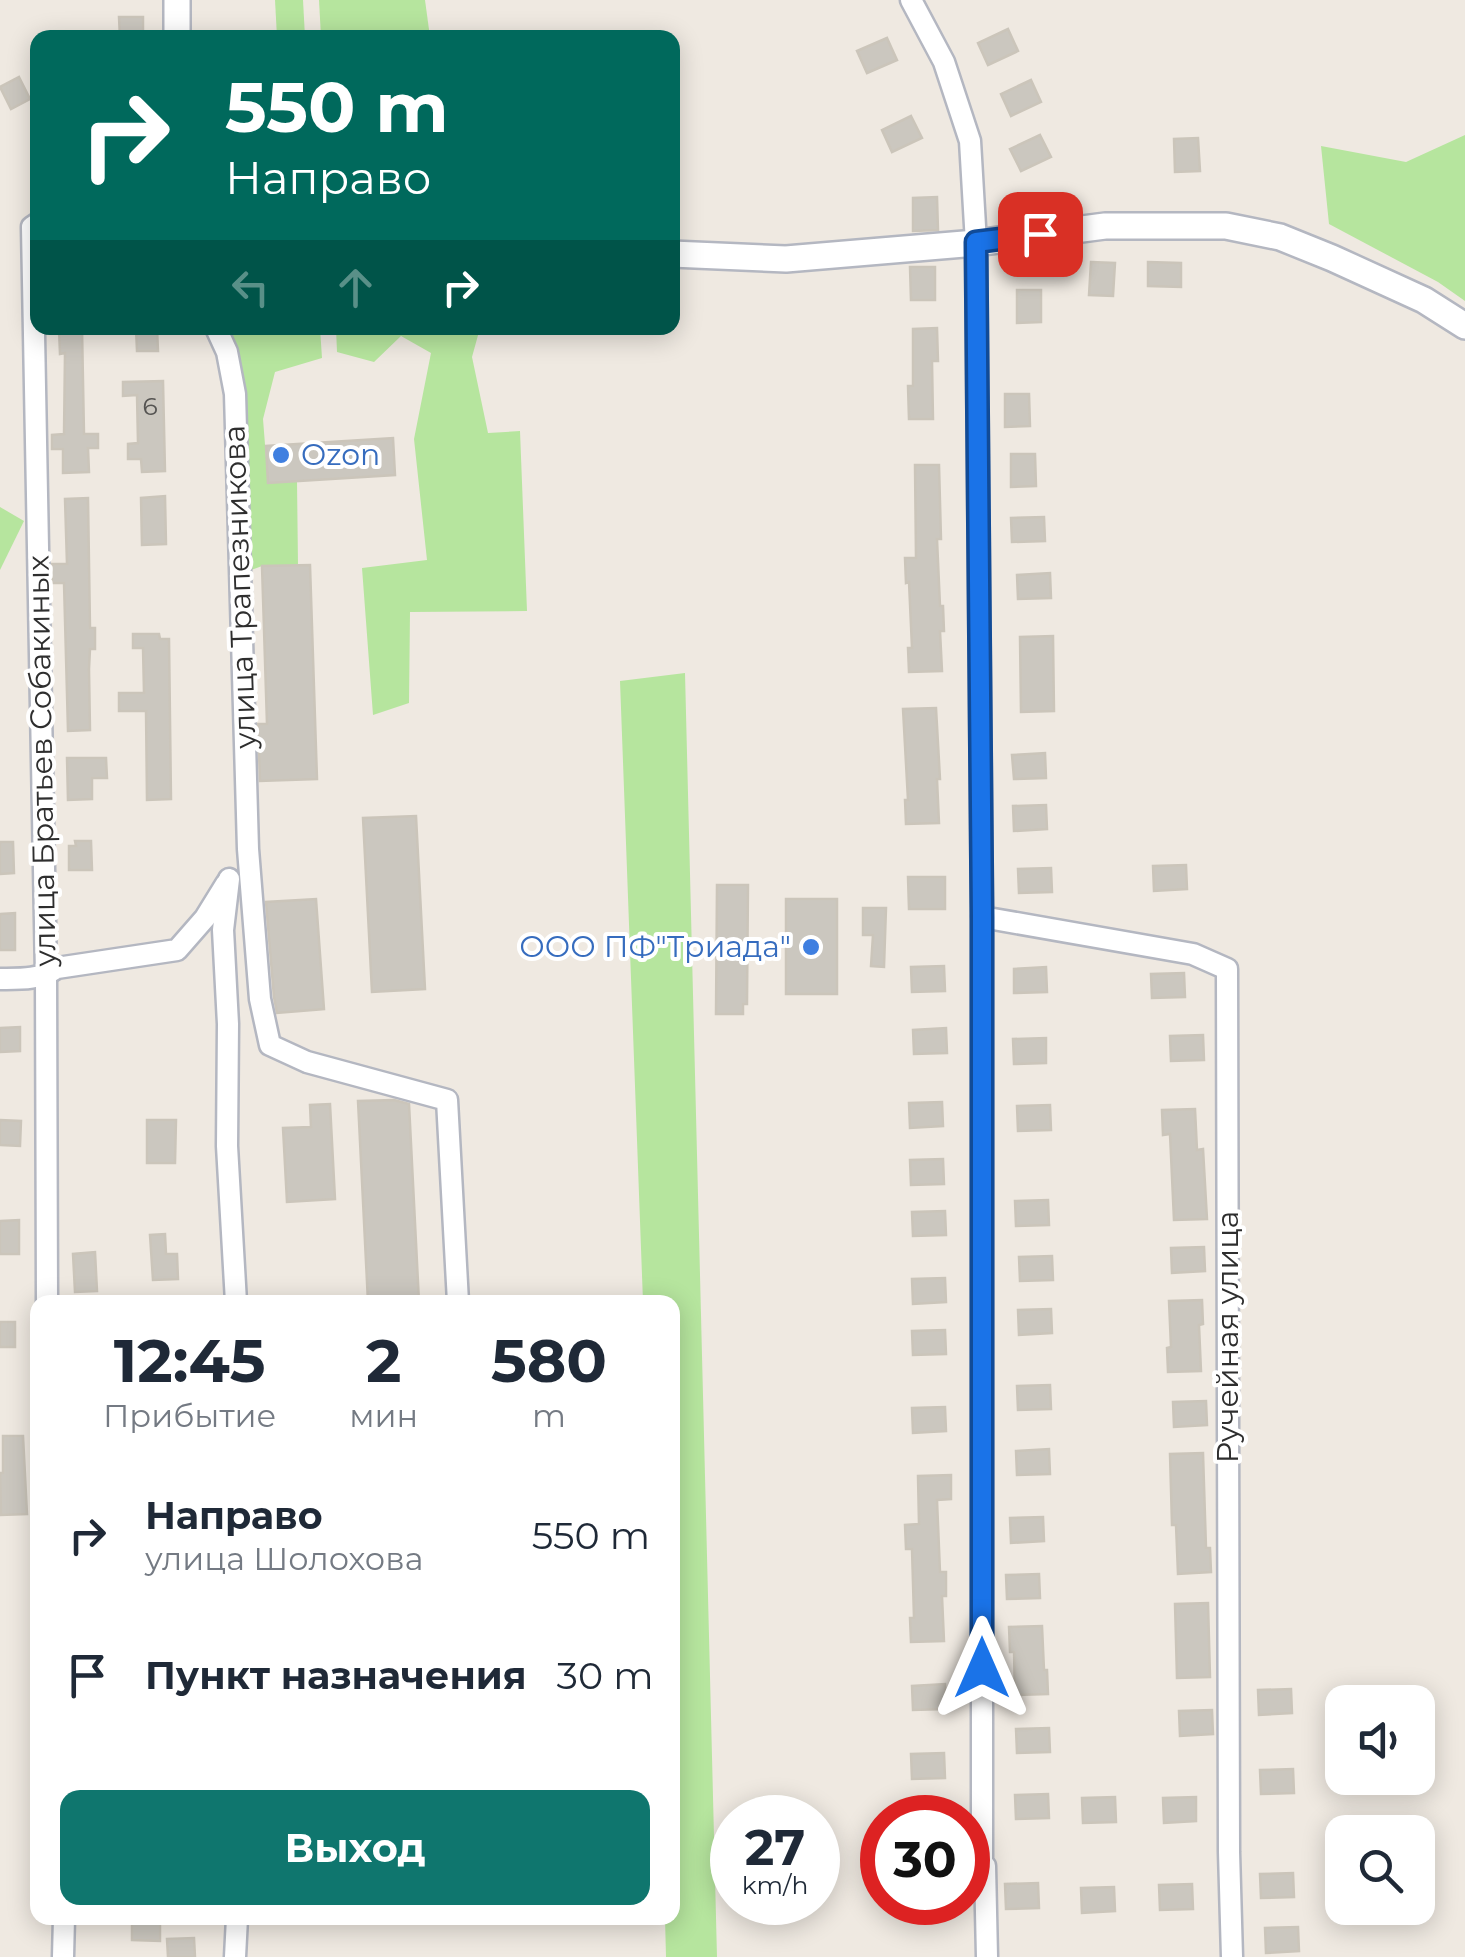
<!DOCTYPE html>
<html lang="ru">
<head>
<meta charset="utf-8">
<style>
  :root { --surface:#fff; --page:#f6f6f7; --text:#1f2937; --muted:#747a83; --accent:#0f766e }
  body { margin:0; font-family:Montserrat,sans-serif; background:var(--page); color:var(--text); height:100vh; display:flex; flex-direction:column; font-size:38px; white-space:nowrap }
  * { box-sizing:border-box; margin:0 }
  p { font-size:32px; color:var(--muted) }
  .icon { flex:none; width:55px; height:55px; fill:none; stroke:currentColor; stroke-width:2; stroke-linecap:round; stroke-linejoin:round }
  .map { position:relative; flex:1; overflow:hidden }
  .side { position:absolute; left:30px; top:1295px; width:650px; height:630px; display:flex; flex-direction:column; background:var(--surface); border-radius:20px; box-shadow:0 5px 25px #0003 }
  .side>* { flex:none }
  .hud { position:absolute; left:30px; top:30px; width:650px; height:305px; border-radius:20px; box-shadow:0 5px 25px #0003; background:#00695c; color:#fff; overflow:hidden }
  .tools { position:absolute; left:1325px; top:1685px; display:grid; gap:20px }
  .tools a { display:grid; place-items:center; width:110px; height:110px; border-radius:20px; background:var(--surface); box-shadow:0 5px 25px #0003; font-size:50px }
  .speed { position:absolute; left:710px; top:1795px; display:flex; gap:20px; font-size:50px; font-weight:700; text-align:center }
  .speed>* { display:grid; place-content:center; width:130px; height:130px; border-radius:50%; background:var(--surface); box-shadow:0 5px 25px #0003; line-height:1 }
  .speed small { font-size:25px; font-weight:400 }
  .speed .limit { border:15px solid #d22; background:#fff; color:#111 }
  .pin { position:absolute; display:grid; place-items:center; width:85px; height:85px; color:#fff; margin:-42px; border-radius:20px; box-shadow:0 5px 15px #0006 }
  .me { position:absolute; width:110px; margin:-55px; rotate:0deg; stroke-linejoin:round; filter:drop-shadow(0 0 8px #0008) }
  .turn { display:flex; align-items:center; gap:35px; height:210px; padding:0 30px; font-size:45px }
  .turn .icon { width:130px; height:130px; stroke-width:2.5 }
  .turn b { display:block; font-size:70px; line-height:85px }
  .lanes { display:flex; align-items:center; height:95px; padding:0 30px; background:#0003; justify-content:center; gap:50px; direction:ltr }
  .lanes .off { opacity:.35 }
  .eta { display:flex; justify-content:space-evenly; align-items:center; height:170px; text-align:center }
  .eta b { font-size:60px; font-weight:700; line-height:70px }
  .cta { display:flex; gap:20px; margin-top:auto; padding:20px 30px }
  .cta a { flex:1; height:115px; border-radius:20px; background:var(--accent); color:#fff; font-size:40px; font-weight:700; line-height:115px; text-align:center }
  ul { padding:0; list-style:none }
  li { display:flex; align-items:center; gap:30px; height:140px; padding:0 30px }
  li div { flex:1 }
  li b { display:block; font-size:38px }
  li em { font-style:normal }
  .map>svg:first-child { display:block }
  .green { fill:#b6e59e }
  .building { fill:#cbc7bf; stroke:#cbc5ba; stroke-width:2.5 }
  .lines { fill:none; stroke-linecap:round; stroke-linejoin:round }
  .minor-casing { stroke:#b4b7c1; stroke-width:25 }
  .tertiary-casing { stroke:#b4b7c1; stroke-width:30 }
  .minor { stroke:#fff; stroke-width:20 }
  .tertiary { stroke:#fff; stroke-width:25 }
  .route-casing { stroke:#114b97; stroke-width:25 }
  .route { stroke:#1a73e8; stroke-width:18 }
  .shop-dot { fill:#3f7fe0; stroke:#fff; stroke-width:4 }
  .labels { text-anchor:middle; stroke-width:8; stroke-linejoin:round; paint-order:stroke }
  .number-label { font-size:25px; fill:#555452 }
  .shop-label { font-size:30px; fill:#366cbe; stroke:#fff; text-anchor:start }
  .street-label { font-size:30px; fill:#2e2e2e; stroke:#fff }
</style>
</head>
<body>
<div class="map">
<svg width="1465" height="1957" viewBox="0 0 1465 1957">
  <rect width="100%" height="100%" fill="#efe9e1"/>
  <!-- green -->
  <g class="green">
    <path d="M275,0H303L305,37H277Z"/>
    <path d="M319,0H425L430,37H321Z"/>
    <path d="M1465,135V301L1438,282L1329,224L1321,146L1406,162Z"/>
    <path d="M230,328H320L322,358L275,372L263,419L268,483L297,481L298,565L262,566L251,570L244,380Z"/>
    <path d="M336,328H480L472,357L488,433L520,431L527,611L410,612L409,703L373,715L362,568L427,560L414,439L431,353L401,336L374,362L337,352Z"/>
    <path d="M0,507L24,521L0,570Z"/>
    <path d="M685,673L717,1957H666L665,1918H672V1302H643L620,681Z"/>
  </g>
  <!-- building -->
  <g class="building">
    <path d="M119,17H143V38H120Z"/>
    <path d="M1008,29L1018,51L988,65L978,43Z"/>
    <path d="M887,38L897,60L867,73L857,51Z"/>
    <path d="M19,77L30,99L11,109L0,87Z"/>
    <path d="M1031,80L1041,102L1011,116L1001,94Z"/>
    <path d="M911,116L922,138L892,152L882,130Z"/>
    <path d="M1040,135L1051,157L1021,171L1010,149Z"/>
    <path d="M1198,138L1200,171L1175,172L1174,139Z"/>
    <path d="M937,197L938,230L913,231V198Z"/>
    <path d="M1091,262L1115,263L1113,296L1089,295Z"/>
    <path d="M1148,262L1181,263V287L1148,286Z"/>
    <path d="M910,267H935V300H911Z"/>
    <path d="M1017,290H1041V322L1017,323Z"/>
    <path d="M59,328H82L84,434H98V448H88L89,472L63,473V449H52V435L64,434L65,353L60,354Z"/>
    <path d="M136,328H157L158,351H137Z"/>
    <path d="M937,328L938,361H932L933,419H909L908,386H913V329Z"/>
    <path d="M163,381L165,471L142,472L141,459H128V444L138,443L137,395L123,396V382Z"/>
    <path d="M1005,394H1029L1030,426L1005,427Z"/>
    <path d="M393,438L395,475L268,483L266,446Z"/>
    <path d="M1011,454H1035L1036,486L1011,487Z"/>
    <path d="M915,465H939L941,539H937L940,606H943L944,631H940L942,671L909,672L908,648H912L909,582L906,583L905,558H916Z"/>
    <path d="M165,496L166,544L142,545L141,498Z"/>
    <path d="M88,498L90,628H95V649H90L89,669L90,730L68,731L64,583H52V564H67L65,499Z"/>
    <path d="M1044,517L1045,541L1012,542L1011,518Z"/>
    <path d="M310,565L317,779L260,781L258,724H267L262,566Z"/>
    <path d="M1050,573L1051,598L1018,599L1017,575Z"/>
    <path d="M133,634H159L160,639H169L171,799L147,800L146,711H119V693H144L143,648H133Z"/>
    <path d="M1053,636L1054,711L1021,712L1020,637Z"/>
    <path d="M936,708L940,779H937L939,823L906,824L905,800H908L903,709Z"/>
    <path d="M1045,753L1046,778L1014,779L1012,755Z"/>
    <path d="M67,758H106L107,778H92V799L68,800Z"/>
    <path d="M1046,805L1047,829L1014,831L1013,806Z"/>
    <path d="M416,816L425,989L372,992L363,818Z"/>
    <path d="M75,841H91L92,870H69V846H76Z"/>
    <path d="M0,842H13L14,873L0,874Z"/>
    <path d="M1186,865L1187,889L1154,891L1153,866Z"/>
    <path d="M1051,868L1052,892L1019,893L1018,869Z"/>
    <path d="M908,877H945V909H909Z"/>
    <path d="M717,885H748L747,1004H743V1014H716Z"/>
    <path d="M316,899L324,1009L277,1013L274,997L266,902Z"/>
    <rect x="786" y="899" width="51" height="95"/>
    <path d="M863,908H886L884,967L871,966L873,935H863Z"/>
    <path d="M15,913V950H0V914Z"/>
    <path d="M944,966L945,991L912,992L911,967Z"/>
    <path d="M1046,967L1047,992L1014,993V969Z"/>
    <path d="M1184,973L1185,997L1152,998L1151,974Z"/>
    <path d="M20,1027V1051L0,1052V1028Z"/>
    <path d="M946,1028L947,1053L914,1054L913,1030Z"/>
    <path d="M1203,1035L1204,1060L1171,1061L1170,1036Z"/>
    <path d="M1046,1038V1063L1014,1064L1013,1039Z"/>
    <path d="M394,1100L409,1104L419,1302H368L358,1101Z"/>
    <path d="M942,1102L943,1126L910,1128L909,1103Z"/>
    <path d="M330,1104L335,1199L287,1202L283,1128L311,1127L310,1105Z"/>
    <path d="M1050,1105L1051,1130L1018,1131L1017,1106Z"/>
    <path d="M1195,1109L1197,1150L1203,1149L1207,1219L1174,1220L1170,1134L1163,1135L1162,1110Z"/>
    <path d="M0,1120L21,1121L20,1146L0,1145Z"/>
    <path d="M147,1120H176L175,1163H147Z"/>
    <path d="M943,1159L944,1184L911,1185L910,1160Z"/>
    <path d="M1048,1200L1049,1225L1016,1226L1015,1201Z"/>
    <path d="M945,1211L946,1235L913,1236L912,1212Z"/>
    <path d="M19,1220V1254H0V1221Z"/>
    <path d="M165,1234L166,1254H177L178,1279L153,1280L150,1235Z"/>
    <path d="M1204,1247L1205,1271L1172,1273L1171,1248Z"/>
    <path d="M95,1252L97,1291L75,1292L73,1254Z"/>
    <path d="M1052,1256L1053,1280L1020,1281L1019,1257Z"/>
    <path d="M945,1278L946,1302L913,1304L912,1279Z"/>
    <path d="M1202,1300L1203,1324L1199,1325L1201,1371L1168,1372L1167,1348L1171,1347L1169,1301Z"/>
    <path d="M1051,1309L1052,1333L1019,1335L1018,1310Z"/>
    <rect x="0" y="1322" width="15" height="25"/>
    <path d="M945,1330L946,1354L913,1355L912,1331Z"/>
    <path d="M1050,1385L1051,1409L1018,1410L1017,1386Z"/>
    <path d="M1206,1401L1207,1425L1174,1427L1173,1402Z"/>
    <path d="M945,1407L946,1431L913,1433L912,1408Z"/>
    <path d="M3,1436H23L27,1514L1,1515L0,1473H3Z"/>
    <path d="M1049,1449L1050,1474L1017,1475L1016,1451Z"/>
    <path d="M1203,1453L1206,1548H1210L1211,1572L1178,1574L1176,1525H1172L1170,1454Z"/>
    <path d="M951,1475V1499L937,1500L940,1572H946V1596H942L944,1641L911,1642L910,1618H914L912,1549H906L905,1525L919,1524L918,1476Z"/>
    <path d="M1043,1517L1044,1541L1011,1543L1010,1518Z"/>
    <path d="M1039,1574L1040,1598L1007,1599L1006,1575Z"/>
    <path d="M1208,1603L1210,1677L1177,1678L1175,1604Z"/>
    <path d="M1042,1626L1044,1670H1047L1048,1694L1015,1695L1014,1652H1010L1009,1627Z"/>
    <path d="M945,1684L946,1709L913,1710L912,1686Z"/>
    <path d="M1291,1689L1292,1713L1259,1715L1258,1690Z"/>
    <path d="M1212,1710L1213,1734L1180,1736L1179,1711Z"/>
    <path d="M1049,1728L1050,1752L1017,1753L1016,1729Z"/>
    <path d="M944,1753L945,1778L912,1779L911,1754Z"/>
    <path d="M1293,1769L1294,1793L1261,1794L1260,1770Z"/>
    <path d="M1048,1794L1049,1818L1016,1819L1015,1795Z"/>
    <path d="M1115,1797L1116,1822L1083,1823L1082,1798Z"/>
    <path d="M1196,1797V1821L1164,1823L1163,1798Z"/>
    <path d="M1293,1873L1294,1897L1261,1898L1260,1874Z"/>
    <path d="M1038,1883L1039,1908L1006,1909L1005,1884Z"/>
    <path d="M1192,1884L1193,1909L1160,1910L1159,1885Z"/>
    <path d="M1114,1887L1115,1911L1082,1913L1081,1888Z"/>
    <path d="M905,1902H938L939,1917L906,1918Z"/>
    <path d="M132,1918L160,1919V1941L132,1940Z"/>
    <path d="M1298,1927L1299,1951L1266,1953L1265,1928Z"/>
    <path d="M194,1938L195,1957H168L167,1939Z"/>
  </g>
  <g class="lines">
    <defs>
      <g id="minor">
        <path d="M911,0L944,62L970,141L976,243L982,917V1866H985L987,1957"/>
        <path d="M38,223L32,227L46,975L47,1302"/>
        <path d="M216,328L227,352L235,394L248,849L260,999L270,1045L307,1062L447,1100L458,1302"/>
        <path d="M229,879L223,930L228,1024L227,1146L236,1302"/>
        <path d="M982,917L1193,954L1227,969L1229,1852L1232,1957"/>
        <path d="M0,979C21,979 39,980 57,968L177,950L205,918L226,884"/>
        <path d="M63,1957L64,1918"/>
        <path d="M235,1957L237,1918"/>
      </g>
      <g id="tertiary">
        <path d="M177,0V38"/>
        <path d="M672,254L786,259L976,243L1105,226H1226L1280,237L1332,258L1424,300L1465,326"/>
      </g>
    </defs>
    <!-- minor casing -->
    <use href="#minor" class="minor-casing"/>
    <!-- tertiary casing -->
    <use href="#tertiary" class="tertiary-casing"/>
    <!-- minor -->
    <use href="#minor" class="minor"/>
    <!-- tertiary -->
    <use href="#tertiary" class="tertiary"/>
  </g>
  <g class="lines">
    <defs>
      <path id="route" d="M982,1668V917L976,242L1040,234"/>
    </defs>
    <!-- route casing -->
    <use href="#route" class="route-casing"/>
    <!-- route -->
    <use href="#route" class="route"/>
  </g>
  <!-- markers -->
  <g class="shop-dot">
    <circle cx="281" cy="455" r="10"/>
    <circle cx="811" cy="947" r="10"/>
  </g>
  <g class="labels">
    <!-- number labels -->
    <g class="number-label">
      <text x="150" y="415">6</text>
    </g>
    <!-- shop labels -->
    <g class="shop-label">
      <text x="301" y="465">Ozon</text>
      <text x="791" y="957" text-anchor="end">ООО ПФ"Триада"</text>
    </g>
    <!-- street labels -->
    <g class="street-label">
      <text transform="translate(240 587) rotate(-92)" y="10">улица Трапезникова</text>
      <text transform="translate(42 761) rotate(-91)" y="10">улица Братьев Собакиных</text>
      <text transform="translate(1228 1337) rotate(-90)" y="10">Ручейная улица</text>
    </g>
  </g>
</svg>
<div class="tools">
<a><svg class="icon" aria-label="sound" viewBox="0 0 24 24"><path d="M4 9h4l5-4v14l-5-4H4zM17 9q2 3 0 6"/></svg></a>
<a><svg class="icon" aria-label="search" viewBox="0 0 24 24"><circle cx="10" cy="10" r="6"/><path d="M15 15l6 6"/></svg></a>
</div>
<div class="speed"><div>27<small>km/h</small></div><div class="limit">30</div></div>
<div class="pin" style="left:1040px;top:234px;background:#d93025"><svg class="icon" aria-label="arrive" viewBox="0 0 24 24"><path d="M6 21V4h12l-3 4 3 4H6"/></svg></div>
<svg class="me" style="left:982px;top:1668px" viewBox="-20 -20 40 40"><path d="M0-17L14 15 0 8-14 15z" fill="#1a73e8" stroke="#fff" stroke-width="4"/></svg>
<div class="hud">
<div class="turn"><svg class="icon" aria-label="right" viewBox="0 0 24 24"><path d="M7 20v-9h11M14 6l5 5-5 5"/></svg><div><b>550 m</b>Направо</div></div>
<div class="lanes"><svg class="icon off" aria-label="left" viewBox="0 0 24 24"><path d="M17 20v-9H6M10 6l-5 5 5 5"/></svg><svg class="icon off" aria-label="ahead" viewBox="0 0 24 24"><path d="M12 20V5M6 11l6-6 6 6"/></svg><svg class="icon" aria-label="right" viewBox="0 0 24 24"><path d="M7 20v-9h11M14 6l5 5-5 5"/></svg></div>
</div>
<section class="side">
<div class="eta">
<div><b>12:45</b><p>Прибытие</p></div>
<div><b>2</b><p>мин</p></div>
<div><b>580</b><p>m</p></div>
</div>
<ul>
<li><svg class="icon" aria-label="right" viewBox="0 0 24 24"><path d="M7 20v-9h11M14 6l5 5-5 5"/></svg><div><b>Направо</b><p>улица Шолохова</p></div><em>550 m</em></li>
<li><svg class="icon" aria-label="arrive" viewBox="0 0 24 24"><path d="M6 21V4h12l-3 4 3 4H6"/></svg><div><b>Пункт назначения</b></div><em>30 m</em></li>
</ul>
<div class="cta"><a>Выход</a></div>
</section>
</div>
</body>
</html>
